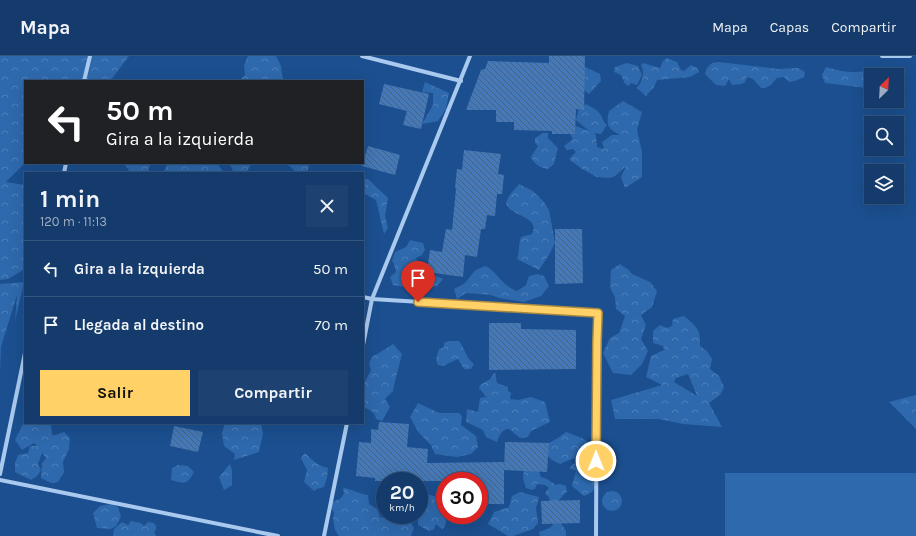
<!DOCTYPE html>
<html lang="es">
<head>
<meta charset="utf-8">
<style>
  :root { --surface:#143b6b; --page:#1d4271; --text:#f1f3f6; --muted:#9dadc1; --line:#33557e; --accent:#ffd166 }
  body { margin:0; font-family:Karla,sans-serif; background:var(--page); color:var(--text); height:100vh; display:flex; flex-direction:column; font-size:15px; white-space:nowrap }
  * { box-sizing:border-box; margin:0 }
  p { font-size:13px; color:var(--muted) }
  .icon { flex:none; width:22px; height:22px; fill:none; stroke:currentColor; stroke-width:2; stroke-linecap:round; stroke-linejoin:round }
  .map { position:relative; flex:1; overflow:hidden }
  .sheet { position:absolute; left:24px; top:116px; width:340px; height:252px; display:flex; flex-direction:column; background:var(--surface); border-radius:0px; box-shadow:0 4px 16px #0002,0 0 0 1px var(--line) }
  .sheet>* { flex:none }
  .top-card { position:absolute; left:24px; top:24px; width:340px; height:84px; border-radius:0px; box-shadow:0 4px 16px #0002,0 0 0 1px var(--line); background:#202124; color:#fff; overflow:hidden }
  .needle { width:26px; rotate:24deg }
  .buttons { position:absolute; left:864px; top:12px; display:grid; gap:8px }
  .buttons a { display:grid; place-items:center; width:40px; height:40px; border-radius:0px; background:var(--surface); box-shadow:0 4px 16px #0002,0 0 0 1px var(--line); font-size:20px }
  .speed { position:absolute; left:376px; top:416px; display:flex; gap:8px; font-size:20px; font-weight:700; text-align:center }
  .speed>* { display:grid; place-content:center; width:52px; height:52px; border-radius:50%; background:var(--surface); box-shadow:0 4px 16px #0002,0 0 0 1px var(--line); line-height:1 }
  .speed small { font-size:10px; font-weight:400 }
  .speed .limit { border:6px solid #d22; background:#fff; color:#111 }
  .pin { position:absolute; display:grid; place-items:center; width:34px; height:34px; color:#fff; margin:-41px -17px; border-radius:50% 50% 50% 0; rotate:-45deg; box-shadow:0 0 4px #0007 }
  .pin .icon { rotate:45deg }
  .me { position:absolute; width:44px; margin:-22px; rotate:0deg; stroke-linejoin:round; filter:drop-shadow(0 0 3px #0008) }
  .turn { display:flex; align-items:center; gap:14px; height:84px; padding:0 16px; font-size:18px }
  .turn .icon { width:52px; height:52px; stroke-width:2.5 }
  .turn b { display:block; font-size:28px; line-height:34px }
  .round { display:grid; place-items:center; flex:none; width:42px; height:42px; border-radius:0px; background:var(--page) }
  .overview { display:flex; align-items:center; justify-content:space-between; height:68px; padding:0 16px }
  h1 { font-size:24px; font-weight:700; line-height:30px }
  .primary-button { display:flex; gap:8px; margin-top:auto; padding:8px 16px }
  .primary-button a { flex:1; height:46px; border-radius:0px; background:var(--accent); color:#111; font-size:16px; font-weight:700; line-height:46px; text-align:center }
  .primary-button a+a { background:var(--page); color:var(--text) }
  ul { padding:0; list-style:none }
  li { display:flex; align-items:center; gap:12px; height:56px; padding:0 16px; border-top:1px solid var(--line) }
  li div { flex:1 }
  li b { display:block; font-size:15px }
  li em { font-style:normal }
  header { display:flex; align-items:center; gap:24px; box-sizing:border-box; height:56px; padding:0 20px; background:var(--surface); border-bottom:1px solid var(--line) }
  header strong { font-size:19px }
  nav { display:flex; gap:22px; margin-inline-start:auto; font-size:14px }
  .map>svg:first-child { display:block }
  .green { fill:#2e69ad }
  .forest { fill:url(#forest-crowns); fill-rule:evenodd }
  .building { fill:url(#building-back-hatch) }
  .lines { fill:none; stroke-linecap:round; stroke-linejoin:round }
  .minor { stroke:#a9c9ee; stroke-width:4 }
  .route-casing { stroke:#a68842; stroke-width:10 }
  .route { stroke:#ffd166; stroke-width:7 }
</style>
</head>
<body>
<header>
<strong>Mapa</strong>
<nav><a>Mapa</a><a>Capas</a><a>Compartir</a></nav>
</header>
<div class="map">
<svg width="916" height="480" viewBox="0 0 916 480">
  <defs>
    <pattern id="forest-crowns" width="20" height="18" patternUnits="userSpaceOnUse"><rect width="20" height="18" fill="#2e69ad"/><path d="M2 6a3 3 0 1 1 6 0M12 15a3 3 0 1 1 6 0" fill="none" stroke="#4d80b9"/></pattern>
    <pattern id="building-back-hatch" width="6" height="6" patternUnits="userSpaceOnUse"><rect width="6" height="6" fill="#4478b7"/><path d="M-1 5l2 2M0 0l6 6M5-1l2 2" fill="none" stroke="#486282"/></pattern>
  </defs>
  <rect width="100%" height="100%" fill="#1b4f8f"/>
  <!-- green -->
  <rect class="green" x="725" y="417" width="191" height="63"/>
  <!-- forest -->
  <g class="forest">
    <path d="M0,0H129L110,25H25V107L6,126L25,129V194L23,214L8,223L0,224Z"/>
    <path d="M248,0H276L281,10L283,25H239L245,19L244,9Z"/>
    <path d="M667,2L677,6L681,14L684,15L691,9L697,12L699,16L690,21L657,24L654,31L646,40L637,32C643,24 645,18 641,9L643,7L660,12L663,5Z"/>
    <path d="M719,6L778,13L798,12L805,16L804,21L795,25L789,26L784,21L777,22L771,29L765,32H761L753,23L747,21L745,26L742,28L732,29L729,23L725,30L716,29L705,18L707,12L712,7Z"/>
    <path d="M627,7L638,10L642,19L637,29L631,27L629,30L625,28L621,19L614,16L615,11Z"/>
    <path d="M585,11L600,18L601,25L589,38L573,25Z"/>
    <path d="M826,11C843,16 857,19 873,12L882,19H871V30L867,32L825,27L822,19Z"/>
    <path d="M425,26L449,37L446,53L438,65L422,68L433,49V37L422,36Z"/>
    <path d="M623,45L642,56L637,74L642,96V121L625,132L621,121L626,110L615,120L609,122L597,121L582,113L569,103L576,96L573,93L567,94L564,90L573,83L568,75L573,69L589,75L576,64L579,52L586,48C591,51 597,53 600,58C603,62 603,66 607,69L601,78L594,77L596,79L597,91L604,93L602,86L612,79H620C607,72 606,69 609,55Z"/>
    <path d="M543,77H548V82L558,92L554,108L548,113C539,111 535,109 531,101L538,90L535,87V82Z"/>
    <path d="M123,107H151L148,114L150,117H127L129,114Z"/>
    <path d="M168,107H217L224,117H165L164,115Z"/>
    <path d="M229,107H252L246,117H234Z"/>
    <path d="M282,107H310L307,117H296L290,110Z"/>
    <path d="M363,123H368L388,142L385,160L388,172L384,178L376,144L363,137Z"/>
    <path d="M519,128L533,135L544,146L549,154L555,187L549,199L539,214L517,203C520,195 518,189 521,181L532,178C539,164 521,161 513,155C510,154 508,151 506,148C508,139 513,136 519,128Z"/>
    <path d="M410,184L423,187L425,194L421,200L417,201L416,203L418,205L416,213L418,218H425L427,216L443,223L437,230L428,232L422,239L417,238L411,232L393,229L390,221L396,216L394,208L392,205L395,196L406,191Z"/>
    <path d="M620,208L629,214L632,218L650,226L657,235L652,251L641,259L646,269L641,283L648,295L642,308L631,319L613,317L603,297L610,282L619,277L625,260L616,253L615,241L610,232L611,214Z"/>
    <path d="M486,210C499,218 501,229 517,235L526,229L529,220L538,218L544,220L549,230L541,240L524,246L499,242L491,239L466,237L457,243L454,233C457,231 463,229 466,226C474,217 472,214 486,210Z"/>
    <path d="M24,226L15,265L17,239L1,291L0,315V228Z"/>
    <path d="M684,260C696,270 701,273 700,290L707,295L712,303L710,313L719,320L724,331L720,339L709,347L722,371L683,368L659,363H615L611,344L662,329L646,321L651,300L664,294L663,290L653,287V275L660,269L667,272L672,270L673,263ZM688,318L697,340L674,326L676,322Z"/>
    <path d="M449,285H459C466,294 465,301 474,308L471,313H464L458,303L443,310L438,309L436,304L439,293L444,291V287Z"/>
    <path d="M393,288L402,298C399,311 395,323 393,335L385,343L390,351L382,365L376,363C375,356 370,354 363,351V330L371,314L369,307L373,300L379,297Z"/>
    <path d="M495,316L497,327L508,331V335L511,337L510,343L518,344L531,341L545,346L550,366L531,375L528,381L520,382L509,373C502,373 499,380 497,386L486,381L483,374L466,366L467,353L478,356L480,342L486,341L479,332L480,329L490,323Z"/>
    <path d="M916,339V373L889,346Z"/>
    <path d="M418,347L439,357H459L462,360L461,369L476,380L478,391L471,398L457,401L435,398L431,389L419,377L410,361Z"/>
    <path d="M25,364V367H51L52,379H56L64,376L70,382L69,393L63,406L64,416L58,426L51,427L41,422L42,407L46,402L42,397L38,408L41,414L37,420L31,424L15,416V407L18,399L28,397L30,390H37L34,387L22,394L15,384Z"/>
    <path d="M225,367H261L263,377L259,396L234,404L235,398L224,390L222,377Z"/>
    <path d="M566,376L582,382L588,386L598,382L604,405L600,415L605,417L592,436L584,440L572,430L576,415L569,412L576,406L574,402L560,408C549,403 546,401 547,388L558,382Z"/>
    <path d="M305,397C312,404 318,410 328,412L327,422L324,431L317,433L314,435L304,426L307,414L301,402Z"/>
    <path d="M230,408L232,414V429L224,434L219,421Z"/>
    <path d="M178,409L188,410L194,416C187,429 185,428 171,424L172,412Z"/>
    <path d="M524,411L539,415L541,421L547,423L556,429L560,428L566,430L567,436C562,439 561,443 557,447H550L549,441L545,438L547,434L549,432L545,429L537,428L535,433L532,434L526,432L523,423Z"/>
    <path d="M343,432C353,433 358,438 368,439L369,448L377,453L380,461L397,465L409,464L414,472L411,480H339L335,474L333,463L334,457L329,447L340,443L344,438Z"/>
    <circle cx="612" cy="445" r="10"/>
    <path d="M520,436L539,441L536,452L538,467L533,473L513,480H508L488,468L494,456L509,451L512,440Z"/>
    <path d="M427,438L437,441L440,439L445,442V459H446C446,465 447,469 442,473L436,468L434,473L429,475L418,469V459L423,455L419,454V440Z"/>
    <path d="M111,448L118,451L121,461L116,470L111,473L97,472L93,457L100,450Z"/>
    <path d="M131,465L141,467L144,470L148,466L154,467L156,470V474L154,476L156,480H113L114,473L122,466L128,469Z"/>
    <path d="M555,466H560L566,475V480H540L539,476L550,472Z"/>
  </g>
  <!-- building -->
  <g class="building">
    <path d="M549,0H585L584,54L576,53L575,78H552V75L514,74V66H496V54H466L481,14L485,13L488,5L549,7Z"/>
    <path d="M384,28L429,38L421,73L403,69L407,55L379,48Z"/>
    <path d="M368,90L400,99L395,119L362,110Z"/>
    <path d="M464,94L501,98L498,118L504,119L502,138H497L495,160L487,159L485,173H481L477,201L465,199L463,221L427,216L430,194L442,196L446,173L452,174L456,133L455,132L457,113L462,114Z"/>
    <path d="M555,173H582L583,227L555,228Z"/>
    <path d="M489,267H521V273L576,274V313L489,314Z"/>
    <path d="M379,366L409,368L407,391L428,393L427,407L504,406V448H479V425H375V422L356,420L359,386L371,387V373L378,374Z"/>
    <path d="M174,370L203,376L198,396L170,390Z"/>
    <path d="M505,386L549,387L547,416L504,414Z"/>
    <path d="M580,444V467L542,468L541,445Z"/>
  </g>
  <g class="lines">
    <!-- minor -->
    <g class="minor">
      <path d="M362,0L461,25"/>
      <path d="M882,0H910"/>
      <path d="M84,25L90,0"/>
      <path d="M64,117L66,107"/>
      <path d="M363,241L372,243L598,257L597,285L596,480"/>
      <path d="M363,289L372,243L470,0"/>
      <path d="M0,418L25,297"/>
      <path d="M0,424L278,480"/>
      <path d="M324,480L347,367"/>
    </g>
  </g>
  <g class="lines">
    <defs>
      <path id="route" d="M418,246L598,257L597,285L596,405"/>
    </defs>
    <!-- route casing -->
    <use href="#route" class="route-casing"/>
    <!-- route -->
    <use href="#route" class="route"/>
  </g>
</svg>
<div class="buttons">
<a><svg class="needle" viewBox="-14 -14 28 28"><path d="M0-13l5 13h-10z" fill="#e53935"/><path d="M0 13l5-13h-10z" fill="#9dadc1"/></svg></a>
<a><svg class="icon" aria-label="search" viewBox="0 0 24 24"><circle cx="10" cy="10" r="6"/><path d="M15 15l6 6"/></svg></a>
<a><svg class="icon" aria-label="layers" viewBox="0 0 24 24"><path d="M12 4l9 5-9 5-9-5zM3 14l9 5 9-5"/></svg></a>
</div>
<div class="speed"><div>20<small>km/h</small></div><div class="limit">30</div></div>
<div class="pin" style="left:418px;top:246px;background:#d93025"><svg class="icon" aria-label="arrive" viewBox="0 0 24 24"><path d="M6 21V4h12l-3 4 3 4H6"/></svg></div>
<svg class="me" style="left:596px;top:405px" viewBox="-20 -20 40 40"><circle r="17" fill="#ffd166" stroke="#fff" stroke-width="3"/><path d="M0-11L8 9 0 5-8 9z" fill="#fff"/></svg>
<div class="top-card">
<div class="turn"><svg class="icon" aria-label="left" viewBox="0 0 24 24"><path d="M17 20v-9H6M10 6l-5 5 5 5"/></svg><div><b>50 m</b>Gira a la izquierda</div></div>
</div>
<section class="sheet">
<div class="overview"><div><h1>1 min</h1><p>120 m · 11:13</p></div><a class="round"><svg class="icon" aria-label="close" viewBox="0 0 24 24"><path d="M6 6l12 12M18 6L6 18"/></svg></a></div>
<ul>
<li><svg class="icon" aria-label="left" viewBox="0 0 24 24"><path d="M17 20v-9H6M10 6l-5 5 5 5"/></svg><div><b>Gira a la izquierda</b></div><em>50 m</em></li>
<li><svg class="icon" aria-label="arrive" viewBox="0 0 24 24"><path d="M6 21V4h12l-3 4 3 4H6"/></svg><div><b>Llegada al destino</b></div><em>70 m</em></li>
</ul>
<div class="primary-button"><a>Salir</a><a>Compartir</a></div>
</section>
</div>
</body>
</html>
